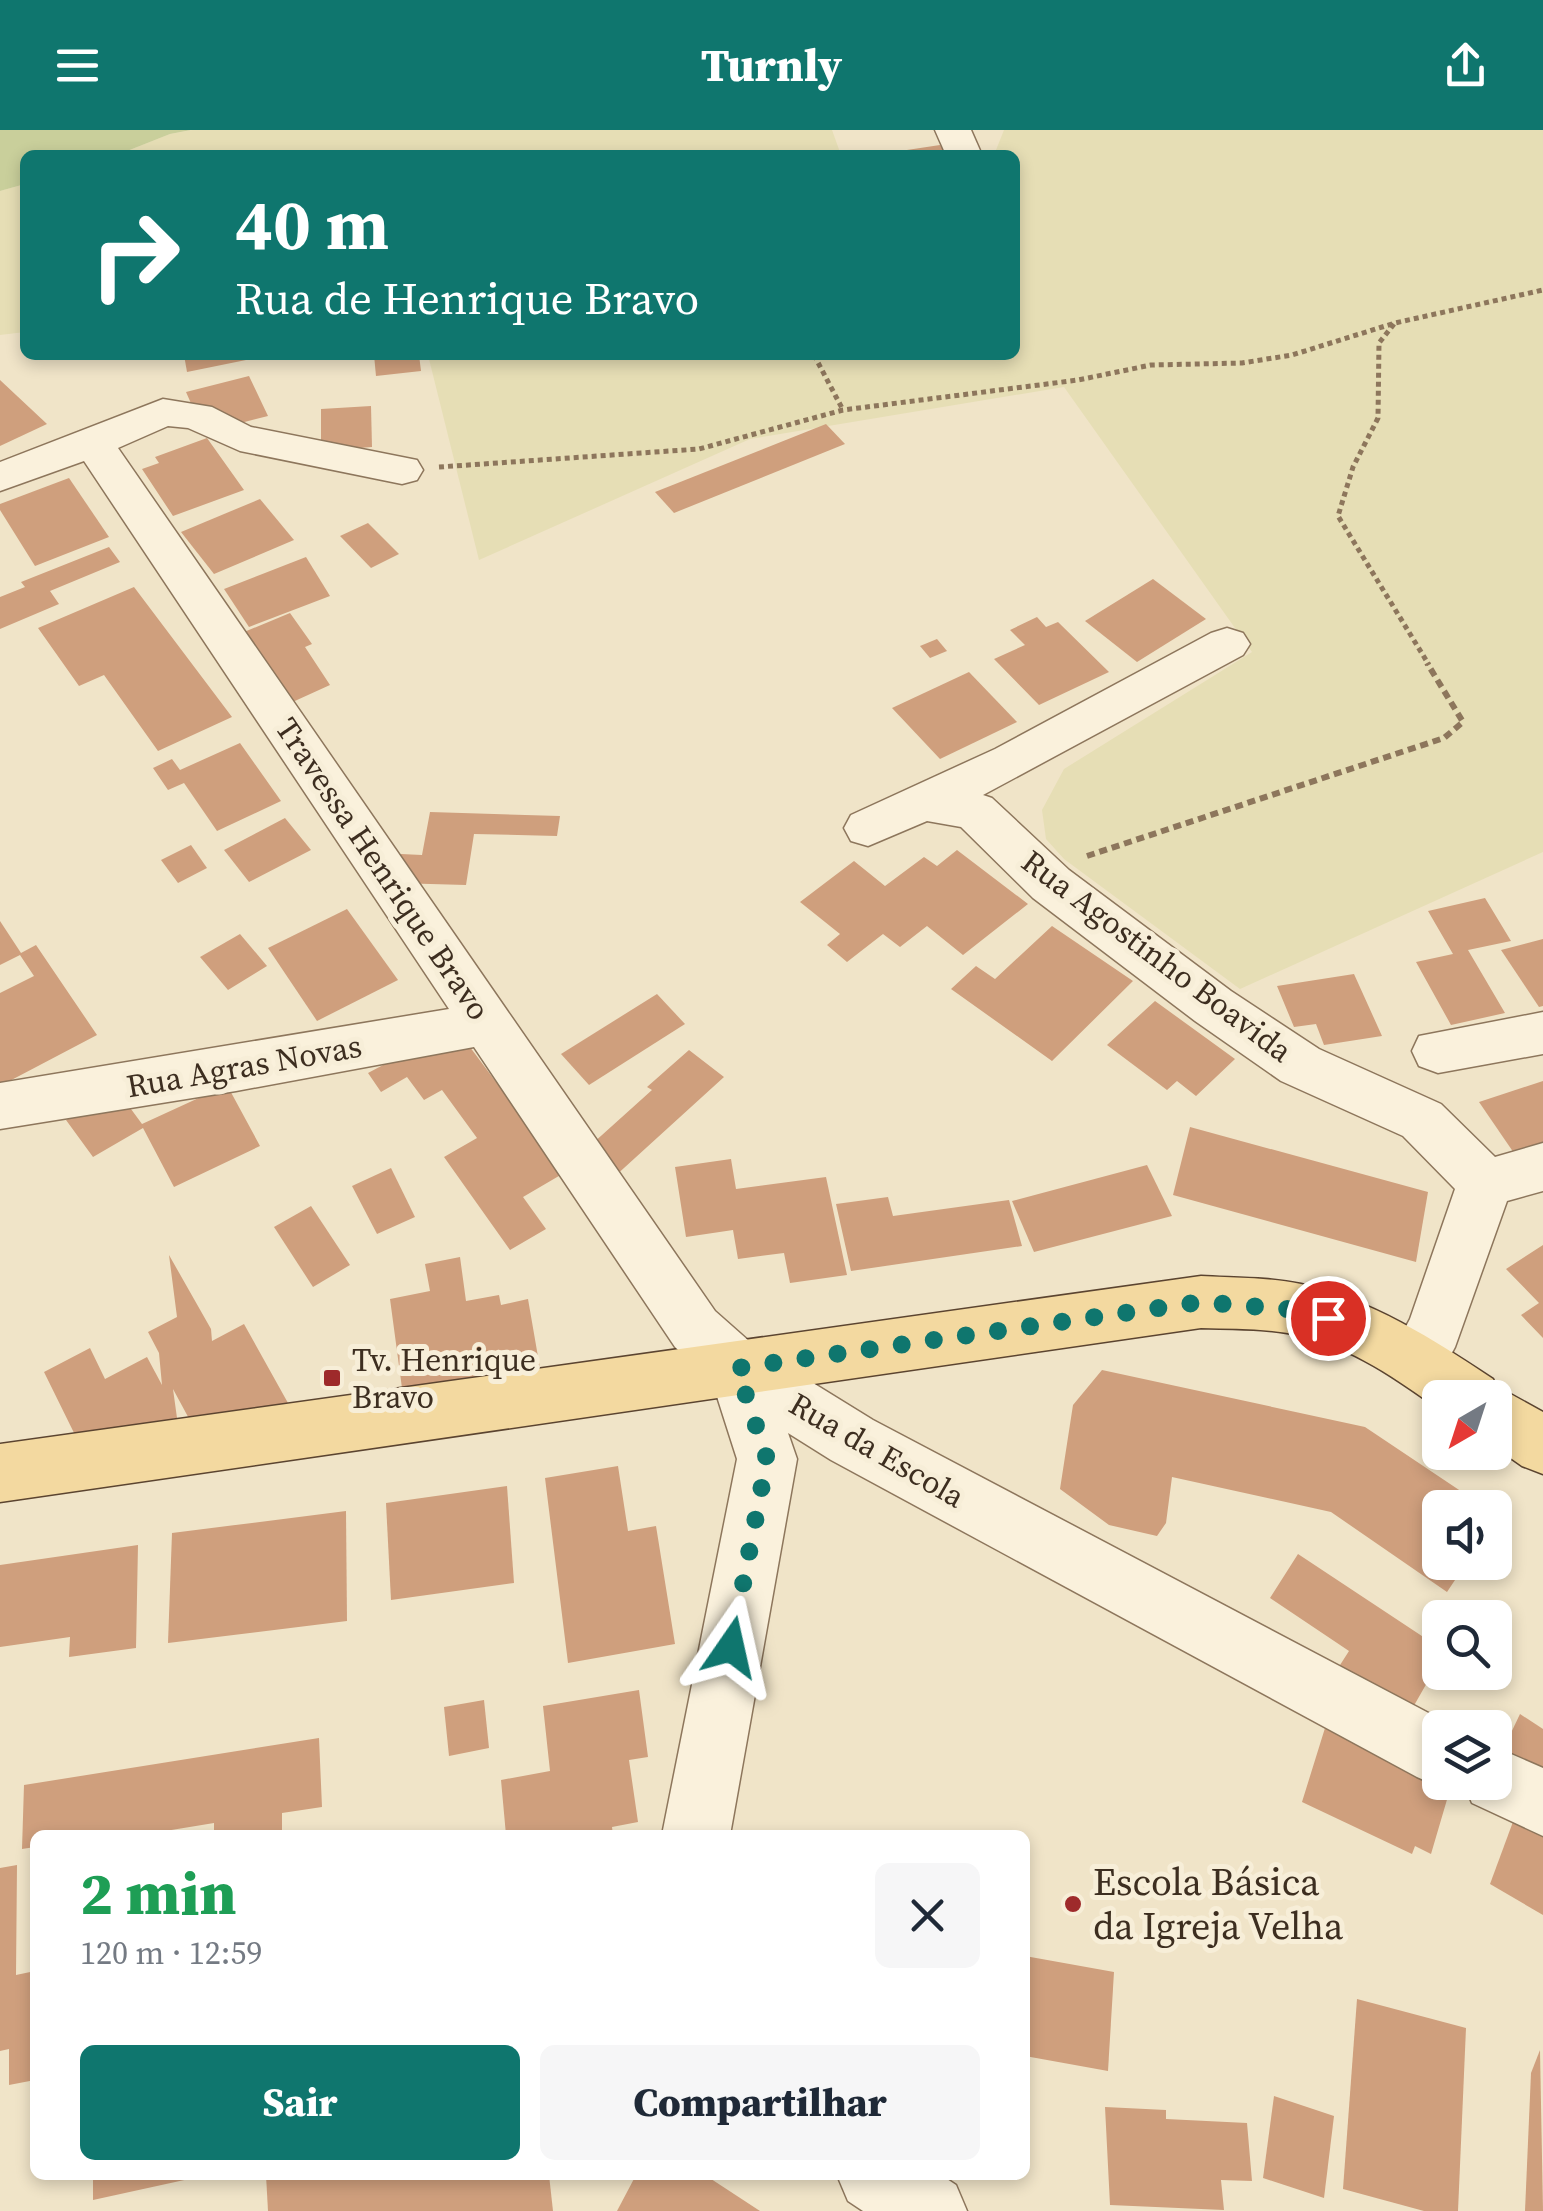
<!DOCTYPE html>
<html lang="pt">
<head>
<meta charset="utf-8">
<style>
  :root { --surface:#fff; --page:#f6f6f7; --text:#1f2937; --muted:#747a83; --accent:#0f766e }
  body { margin:0; font-family:"Source Serif 4",serif; background:var(--page); color:var(--text); height:100vh; display:flex; flex-direction:column; font-size:38px; white-space:nowrap }
  * { box-sizing:border-box; margin:0 }
  p { font-size:32px; color:var(--muted) }
  .icon { flex:none; width:55px; height:55px; fill:none; stroke:currentColor; stroke-width:2; stroke-linecap:round; stroke-linejoin:round }
  .map { position:relative; flex:1; overflow:hidden }
  .side { position:absolute; left:30px; top:1700px; width:1000px; height:350px; display:flex; flex-direction:column; background:var(--surface); border-radius:15px; box-shadow:0 5px 15px #0003 }
  .side>* { flex:none }
  .top-card { position:absolute; left:20px; top:20px; width:1000px; height:210px; border-radius:15px; box-shadow:0 5px 15px #0003; background:#0f766e; color:#fff; overflow:hidden }
  .needle { width:65px; rotate:219deg }
  .tools { position:absolute; left:1422px; top:1250px; display:grid; gap:20px }
  .tools a { display:grid; place-items:center; width:90px; height:90px; border-radius:15px; background:var(--surface); box-shadow:0 5px 15px #0003; font-size:50px }
  .pin { position:absolute; display:grid; place-items:center; width:85px; height:85px; color:#fff; margin:-42px; border:5px solid #fff; border-radius:50%; box-shadow:0 2px 10px #0007 }
  .me { position:absolute; width:110px; margin:-55px; rotate:11deg; stroke-linejoin:round; filter:drop-shadow(0 0 8px #0008) }
  .turn { display:flex; align-items:center; gap:35px; height:210px; padding:0 50px; font-size:45px }
  .turn .icon { width:130px; height:130px; stroke-width:2.5 }
  .turn b { display:block; font-size:70px; line-height:85px }
  .round { display:grid; place-items:center; flex:none; width:105px; height:105px; border-radius:15px; background:var(--page) }
  .head { display:flex; align-items:center; justify-content:space-between; height:170px; padding:0 50px }
  h1 { font-size:60px; font-weight:800; line-height:75px; color:#1e9e55 }
  .primary-button { display:flex; gap:20px; margin-top:auto; padding:20px 50px }
  .primary-button a { flex:1; height:115px; border-radius:15px; background:var(--accent); color:#fff; font-size:40px; font-weight:800; line-height:115px; text-align:center }
  .primary-button a+a { background:var(--page); color:var(--text) }
  header { display:flex; justify-content:space-between; align-items:center; height:130px; padding:0 50px; background:var(--accent); color:#fff; font-size:45px; font-weight:800 }
  .map>svg:first-child { display:block }
  .farmland { fill:#e6deb5 }
  .green { fill:#c9cf9b }
  .building { fill:#cf9f7d }
  .lines { fill:none; stroke-linecap:round; stroke-linejoin:round }
  .minor-casing { stroke:#8d765c; stroke-width:3 }
  .major-casing { stroke:#5b4430; stroke-width:3 }
  .path-far1 { stroke:#8d765c; stroke-width:5; stroke-dasharray:5 4; stroke-linecap:butt }
  .path { stroke:#8d765c; stroke-width:6; stroke-dasharray:8 5; stroke-linecap:butt }
  .minor { fill:#faf1dc; fill-rule:evenodd }
  .major { fill:#f3d9a0; fill-rule:evenodd }
  .route { stroke:#0f766e; stroke-width:18; stroke-dasharray:0 32.4 }
  .poi-dot { fill:#9e2a2b; stroke:#f7eed8; stroke-width:4 }
  .labels { text-anchor:middle; stroke-width:10; stroke-linejoin:round; paint-order:stroke }
  .street-label { font-size:32px; fill:#3d2e20; stroke:#f7eed8 }
  .poi-label { font-size:32px; fill:#3d2e20; stroke:#f7eed8; text-anchor:start }
  .near-poi-label { font-size:38px; fill:#3d2e20; stroke:#f7eed8; text-anchor:start }
</style>
</head>
<body>
<header><svg class="icon" aria-label="menu" viewBox="0 0 24 24"><path d="M4 6h16M4 12h16M4 18h16"/></svg>Turnly<svg class="icon" aria-label="share" viewBox="0 0 24 24"><path d="M12 15V3M7 8l5-5 5 5M5 13v7h14v-7"/></svg></header>
<div class="map">
<svg width="1543" height="2081" viewBox="0 0 1543 2081">
  <rect width="100%" height="100%" fill="#f0e4c8"/>
  <!-- farmland -->
  <g class="farmland">
    <path d="M192,0H832L841,25H117L170,4Z"/>
    <path d="M1004,0H1543V722L1240,859L1064,729L1046,709L1042,680L1064,639L1252,522L1064,257L750,309L479,430L428,225H1015V25H994Z"/>
    <path d="M25,54V202L0,205V61Z"/>
  </g>
  <!-- green -->
  <path class="green" d="M0,0H191L170,4L117,25H25V54L0,61Z"/>
  <!-- building -->
  <g class="building">
    <path d="M940,15L946,25H887V23Z"/>
    <path d="M184,225H244L246,230L187,242Z"/>
    <path d="M374,225H419L421,241L376,246Z"/>
    <path d="M249,246L268,286L229,296L222,281L197,287L186,262Z"/>
    <path d="M0,250L47,294L0,316Z"/>
    <path d="M371,276L372,317L321,321V279Z"/>
    <path d="M826,294L845,314L674,383L655,362Z"/>
    <path d="M207,308L244,360L173,386L142,339L159,333L155,327Z"/>
    <path d="M69,348L109,407L35,436L0,380V374Z"/>
    <path d="M260,369L294,410L214,444L181,402Z"/>
    <path d="M368,393L399,424L371,438L340,406Z"/>
    <path d="M109,417L120,432L50,461L59,474L0,499V467L25,457L21,452Z"/>
    <path d="M306,427L330,466L249,497L224,459Z"/>
    <path d="M1153,449L1206,489L1137,532L1085,491Z"/>
    <path d="M134,457L232,587L158,621L104,545L79,556L38,498Z"/>
    <path d="M290,483L312,514L305,517L330,555L286,575L237,505Z"/>
    <path d="M1037,487L1046,497L1058,492L1109,542L1039,575L994,529L1025,515L1010,500Z"/>
    <path d="M937,509L947,521L930,528L920,516Z"/>
    <path d="M969,542L1017,592L940,629L892,578Z"/>
    <path d="M240,613L281,671L217,701L184,653L168,660L153,638L172,629L180,640Z"/>
    <path d="M430,682L560,686L557,706L474,704L466,755L395,753L401,724L422,725Z"/>
    <path d="M285,688L311,720L249,752L224,720Z"/>
    <path d="M191,715L207,738L178,753L161,730Z"/>
    <path d="M957,720L1028,774L963,825L927,796L900,817L883,804L847,832L827,815L840,804L800,772L854,731L885,756L924,727L937,736Z"/>
    <path d="M1485,768L1511,811L1468,820L1505,883L1451,895L1416,832L1453,824L1428,781Z"/>
    <path d="M347,779L398,850L317,891L268,818Z"/>
    <path d="M0,791L21,823L36,815L97,905L0,956V863L34,846L20,825L0,835Z"/>
    <path d="M1052,796L1133,851L1052,931L951,859L976,836L995,849Z"/>
    <path d="M240,804L267,836L228,860L200,827Z"/>
    <path d="M1543,809V876L1539,877L1501,820Z"/>
    <path d="M1354,844L1382,906L1324,915L1316,894L1294,897L1277,856Z"/>
    <path d="M657,864L685,894L589,955L561,924Z"/>
    <path d="M1155,871L1235,929L1196,966L1177,951L1167,960L1107,915Z"/>
    <path d="M455,897L564,1043L523,1067L546,1099L510,1120L444,1027L477,1008L442,960L424,970L407,947L381,962L368,943Z"/>
    <path d="M689,920L724,947L613,1048L582,1023L652,960L647,957Z"/>
    <path d="M1543,951V1020L1518,1029L1479,972Z"/>
    <path d="M227,955L260,1016L174,1057L143,998L93,1027L66,990L117,960L142,994Z"/>
    <path d="M1190,997L1428,1062L1416,1132L1173,1065Z"/>
    <path d="M731,1029L736,1059L826,1047L847,1145L790,1153L784,1123L738,1129L733,1100L686,1107L675,1037Z"/>
    <path d="M1147,1035L1172,1086L1034,1122L1012,1071Z"/>
    <path d="M391,1038L415,1087L377,1104L352,1056Z"/>
    <path d="M888,1067L893,1086L1009,1070L1022,1116L851,1141L836,1074Z"/>
    <path d="M311,1076L350,1135L313,1157L274,1097Z"/>
    <path d="M1543,1115V1208L1521,1185L1539,1173L1506,1139Z"/>
    <path d="M169,1125L211,1199L212,1211L244,1194L288,1273L193,1296L173,1259L177,1288L78,1311L44,1242L90,1218L105,1249L147,1227L162,1255L159,1223L148,1202L177,1187Z"/>
    <path d="M460,1127L466,1171L499,1165L501,1175L528,1169L541,1244L404,1273L390,1169L430,1161L425,1134Z"/>
    <path d="M1102,1240L1365,1297L1486,1378H1440V1432H1467L1447,1462L1331,1382L1172,1347L1166,1393L1157,1406L1109,1395L1060,1359L1073,1275Z"/>
    <path d="M618,1336L628,1401L656,1396L675,1514L568,1533L545,1348Z"/>
    <path d="M507,1356L514,1453L391,1470L386,1373Z"/>
    <path d="M346,1381L347,1491L168,1513L172,1403Z"/>
    <path d="M138,1415L136,1518L69,1527L70,1507L0,1517V1435Z"/>
    <path d="M1298,1424L1440,1518V1530L1404,1593L1333,1546L1349,1521L1270,1468Z"/>
    <path d="M639,1560L648,1627L629,1630L638,1692L612,1697L613,1705H506L501,1650L550,1641L543,1576Z"/>
    <path d="M484,1570L489,1618L449,1626L444,1577Z"/>
    <path d="M1520,1584L1543,1599V1657L1499,1628Z"/>
    <path d="M1325,1598L1451,1656L1431,1724L1415,1716L1412,1724L1302,1672Z"/>
    <path d="M319,1608L322,1677L282,1683V1705H214V1693L141,1705H35V1717L22,1719L24,1655Z"/>
    <path d="M1514,1689L1543,1705V1785L1490,1754Z"/>
    <path d="M17,1735L16,1845L35,1841V1950L9,1955V1919L0,1921V1738Z"/>
    <path d="M1025,1826L1114,1842L1108,1941L1025,1926Z"/>
    <path d="M1357,1869L1466,1898L1458,2081H1424L1343,2059Z"/>
    <path d="M1540,1920L1543,2081H1525L1531,1943Z"/>
    <path d="M1274,1966L1334,1986L1324,2068L1263,2048Z"/>
    <path d="M1105,1977L1166,1980V1989L1247,1993L1252,2051L1221,2050L1224,2080L1110,2075Z"/>
    <path d="M93,2045H198V2047L93,2070Z"/>
    <path d="M266,2045H549L553,2081H268Z"/>
    <path d="M636,2045H705L760,2081H617Z"/>
  </g>
  <g class="lines">
    <defs>
      <g id="minor">
        <path d="M935,0H971L982,25H946Z"/>
        <path d="M163,269L212,277L251,297L417,330L423,340L417,350L402,354L240,321L188,298L168,296L118,318L715,1181L758,1219L873,1290L1457,1598H1440V1652H1451L1440,1657L1417,1647L831,1330L788,1303L797,1329L730,1705H662L737,1329L713,1254L675,1217L474,917L236,961L0,999V953L449,879L84,331L0,361V332Z"/>
        <path d="M1227,498L1243,503L1250,514L1243,525L983,665L992,668L1069,740L1231,861L1319,919L1441,974L1495,1027L1543,1013V1061L1507,1071L1455,1217L1438,1249L1417,1257L1396,1249L1388,1230L1410,1189L1455,1059L1403,1006L1281,951L1195,891L1033,768L961,697L927,691L868,716L851,711L844,698L851,685L995,619L1211,503Z"/>
        <path d="M1543,882V924L1438,943L1419,936L1412,921L1419,906Z"/>
        <path d="M1495,1617L1543,1638V1706L1472,1673L1463,1652H1495Z"/>
        <path d="M837,2045H941L956,2055L967,2081H863L848,2071Z"/>
      </g>
      <path id="major" d="M1201,1146C1234,1148 1268,1147 1301,1154C1372,1170 1433,1209 1493,1249L1496,1256L1543,1282V1344L1522,1336L1495,1317V1268H1440V1280C1398,1250 1353,1218 1302,1206C1269,1198 1235,1199 1201,1198L0,1372V1314Z"/>
    </defs>
    <!-- minor casing -->
    <use href="#minor" class="minor-casing"/>
    <!-- major casing -->
    <use href="#major" class="major-casing"/>
    <!-- path-far1 -->
    <g class="path-far1">
      <path d="M1394,194L1379,213L1378,288L1353,337L1338,386L1429,535"/>
      <path d="M814,225L843,280"/>
      <path d="M439,337L699,319L843,280L1078,250L1151,235L1242,233L1292,225L1395,193L1543,160"/>
    </g>
    <!-- path -->
    <path class="path" d="M1087,726L1444,608L1463,592L1427,533"/>
    <!-- minor -->
    <use href="#minor" class="minor"/>
    <!-- major -->
    <use href="#major" class="major"/>
  </g>
  <g class="lines">
    <!-- route -->
    <path class="route" d="M731,1517L767,1329L737,1238L1201,1172L1299,1180L1328,1188"/>
  </g>
  <!-- markers -->
  <g class="poi-dot">
    <rect x="322" y="1238" width="20" height="20" rx="5"/>
    <circle cx="1073" cy="1774" r="10"/>
  </g>
  <g class="labels">
    <!-- street labels -->
    <g class="street-label">
      <text transform="translate(383 739) rotate(56)" y="11">Travessa Henrique Bravo</text>
      <text transform="translate(1157 826) rotate(37)" y="11">Rua Agostinho Boavida</text>
      <text transform="translate(244 936) rotate(-10)" y="11">Rua Agras Novas</text>
      <text transform="translate(877 1320) rotate(30)" y="11">Rua da Escola</text>
    </g>
    <!-- poi labels -->
    <g class="poi-label">
      <text x="352" y="1241">Tv. Henrique<tspan x="352" dy="37">Bravo</tspan></text>
    </g>
    <!-- near-poi labels -->
    <g class="near-poi-label">
      <text x="1093" y="1765">Escola Básica<tspan x="1093" dy="44">da Igreja Velha</tspan></text>
    </g>
  </g>
</svg>
<div class="tools">
<a><svg class="needle" viewBox="-14 -14 28 28"><path d="M0-13l5 13h-10z" fill="#e53935"/><path d="M0 13l5-13h-10z" fill="#747a83"/></svg></a>
<a><svg class="icon" aria-label="sound" viewBox="0 0 24 24"><path d="M4 9h4l5-4v14l-5-4H4zM17 9q2 3 0 6"/></svg></a>
<a><svg class="icon" aria-label="search" viewBox="0 0 24 24"><circle cx="10" cy="10" r="6"/><path d="M15 15l6 6"/></svg></a>
<a><svg class="icon" aria-label="layers" viewBox="0 0 24 24"><path d="M12 4l9 5-9 5-9-5zM3 14l9 5 9-5"/></svg></a>
</div>
<div class="pin" style="left:1328px;top:1188px;background:#d93025"><svg class="icon" aria-label="arrive" viewBox="0 0 24 24"><path d="M6 21V4h12l-3 4 3 4H6"/></svg></div>
<svg class="me" style="left:731px;top:1517px" viewBox="-20 -20 40 40"><path d="M0-17L14 15 0 8-14 15z" fill="#0f766e" stroke="#fff" stroke-width="4"/></svg>
<div class="top-card">
<div class="turn"><svg class="icon" aria-label="right" viewBox="0 0 24 24"><path d="M7 20v-9h11M14 6l5 5-5 5"/></svg><div><b>40 m</b>Rua de Henrique Bravo</div></div>
</div>
<section class="side">
<div class="head"><div><h1>2 min</h1><p>120 m · 12:59</p></div><a class="round"><svg class="icon" aria-label="close" viewBox="0 0 24 24"><path d="M6 6l12 12M18 6L6 18"/></svg></a></div>
<div class="primary-button"><a>Sair</a><a>Compartilhar</a></div>
</section>
</div>
</body>
</html>
